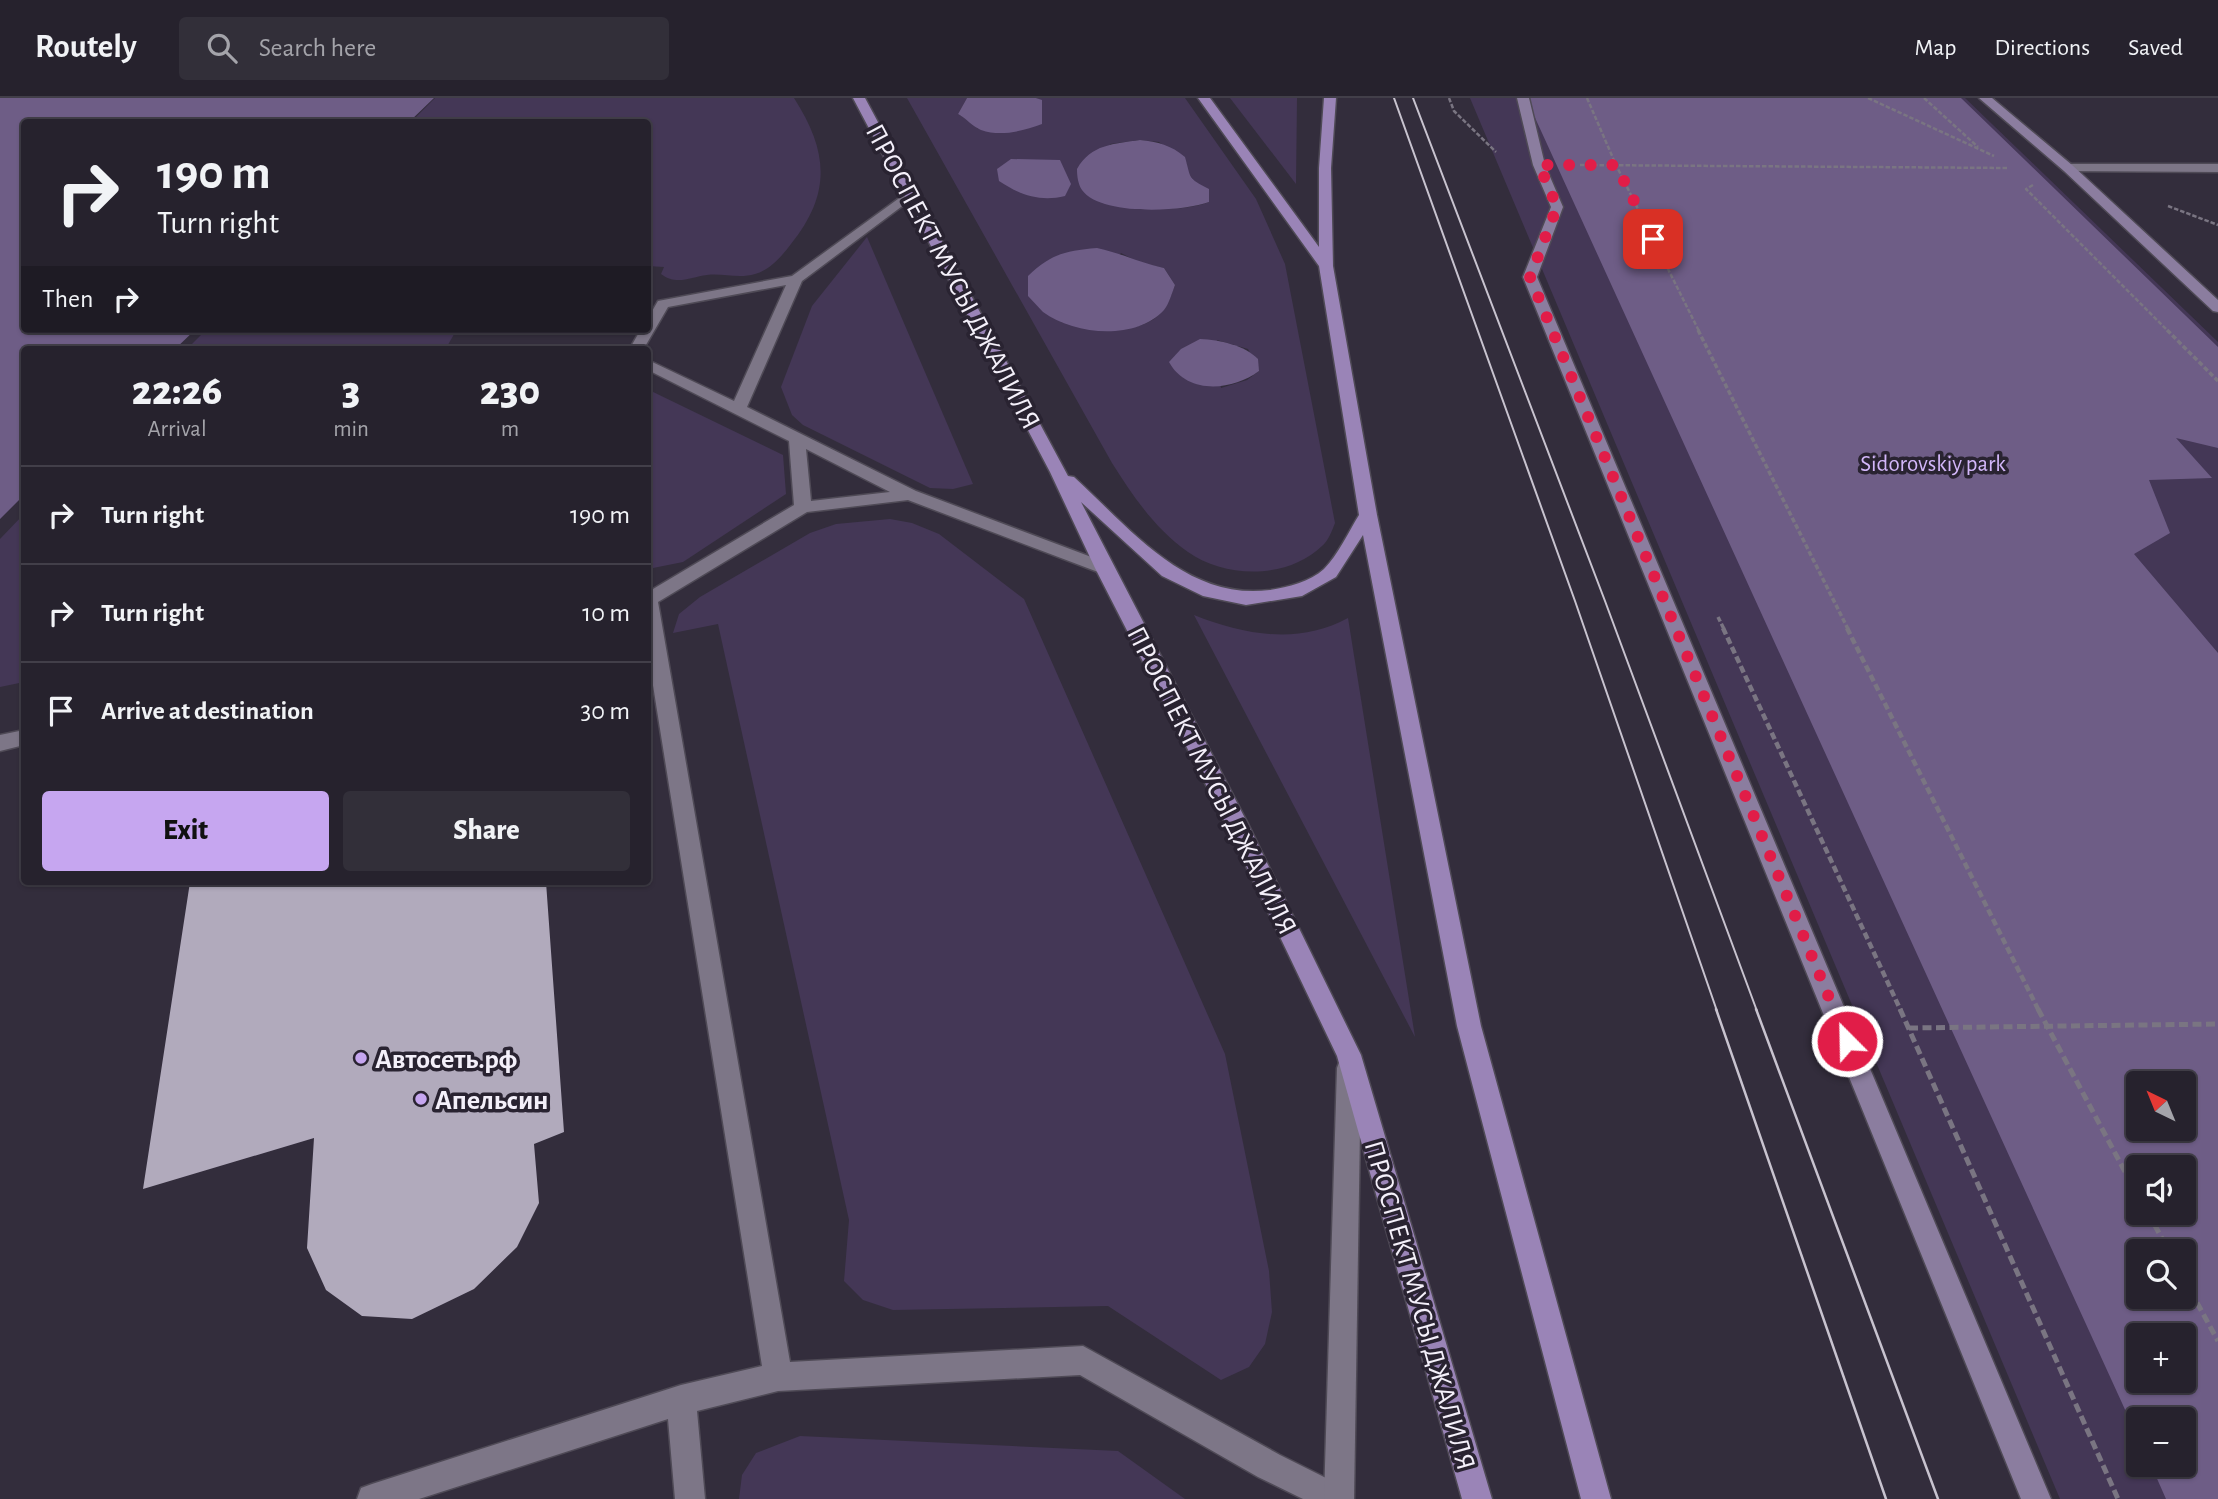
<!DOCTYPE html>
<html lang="en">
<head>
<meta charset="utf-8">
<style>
  :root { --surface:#26222d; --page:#322f39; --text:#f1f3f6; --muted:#a4a4aa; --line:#423f49; --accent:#c6a6f0 }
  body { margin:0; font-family:"Alegreya Sans",sans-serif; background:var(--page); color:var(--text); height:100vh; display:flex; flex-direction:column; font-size:26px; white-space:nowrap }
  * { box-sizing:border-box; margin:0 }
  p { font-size:23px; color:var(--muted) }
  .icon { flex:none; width:38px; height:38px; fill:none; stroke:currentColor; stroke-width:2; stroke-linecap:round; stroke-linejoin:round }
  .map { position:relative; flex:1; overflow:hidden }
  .drawer { position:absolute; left:21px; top:248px; width:630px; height:539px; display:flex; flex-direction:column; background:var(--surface); border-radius:7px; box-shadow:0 2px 5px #0004,0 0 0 2px var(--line) }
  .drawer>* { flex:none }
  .hud { position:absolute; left:21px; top:21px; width:630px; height:214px; border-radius:7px; box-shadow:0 2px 5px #0004,0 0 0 2px var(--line); background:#26222d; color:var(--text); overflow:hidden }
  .needle { width:46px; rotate:317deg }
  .fabs { position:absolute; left:2126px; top:973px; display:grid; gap:14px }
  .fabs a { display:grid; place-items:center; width:70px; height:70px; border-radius:7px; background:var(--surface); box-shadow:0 2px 5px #0004,0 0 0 2px var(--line); font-size:35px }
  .pin { position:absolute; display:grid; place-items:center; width:60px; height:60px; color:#fff; margin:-30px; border-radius:14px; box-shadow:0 4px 10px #0006 }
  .me { position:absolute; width:77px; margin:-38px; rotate:337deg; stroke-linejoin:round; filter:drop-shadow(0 0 5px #0008) }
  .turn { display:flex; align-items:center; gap:24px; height:147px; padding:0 21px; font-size:32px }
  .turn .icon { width:91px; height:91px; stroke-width:2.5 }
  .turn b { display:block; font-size:49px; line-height:60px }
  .then { display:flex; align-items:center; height:66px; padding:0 21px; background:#0003; gap:14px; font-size:26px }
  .eta { display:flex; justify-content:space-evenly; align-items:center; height:119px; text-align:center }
  .eta b { font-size:42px; font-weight:800; line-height:49px }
  .button { display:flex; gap:14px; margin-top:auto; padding:14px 21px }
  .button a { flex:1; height:80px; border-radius:7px; background:var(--accent); color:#111; font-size:28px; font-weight:800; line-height:80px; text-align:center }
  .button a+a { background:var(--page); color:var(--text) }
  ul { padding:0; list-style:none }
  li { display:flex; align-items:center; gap:21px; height:98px; padding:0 21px; border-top:2px solid var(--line) }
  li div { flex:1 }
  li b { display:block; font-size:26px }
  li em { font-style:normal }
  header { display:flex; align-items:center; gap:42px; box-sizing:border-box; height:98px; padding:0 35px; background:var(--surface); border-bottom:2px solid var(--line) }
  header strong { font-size:33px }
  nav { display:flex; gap:38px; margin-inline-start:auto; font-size:24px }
  .search { width:490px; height:63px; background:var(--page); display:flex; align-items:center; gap:18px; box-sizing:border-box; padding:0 24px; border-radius:7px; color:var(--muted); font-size:26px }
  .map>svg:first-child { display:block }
  .green { fill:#443756; fill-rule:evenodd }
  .forest { fill:#6e5d86; fill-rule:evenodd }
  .building { fill:#b1aabc }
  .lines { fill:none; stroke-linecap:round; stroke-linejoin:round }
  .lane-casing { stroke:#4f4a56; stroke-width:3 }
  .street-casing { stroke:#4f4a56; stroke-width:3 }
  .secondary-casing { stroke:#4f4a56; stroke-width:3 }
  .primary-casing { stroke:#4f4a56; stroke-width:3 }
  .path-far3 { stroke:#7a7582; stroke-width:2.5; stroke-dasharray:4.5 2; stroke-linecap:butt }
  .path-far2 { stroke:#7a7582; stroke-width:3.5; stroke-dasharray:5 2.5; stroke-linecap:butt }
  .path-far1 { stroke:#7a7582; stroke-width:4.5; stroke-dasharray:7 3.5; stroke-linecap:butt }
  .path { stroke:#7a7582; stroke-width:5; stroke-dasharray:9 4.5; stroke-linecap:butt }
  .lane { fill:#7d7687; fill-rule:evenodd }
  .street { fill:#7d7687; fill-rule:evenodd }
  .secondary { fill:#8b7d9f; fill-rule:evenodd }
  .primary { fill:#9a84b7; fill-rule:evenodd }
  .tram-far1 { stroke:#c8c3cf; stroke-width:2 }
  .tram { stroke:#c8c3cf; stroke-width:2.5 }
  .route { stroke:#e11d48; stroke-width:12; stroke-dasharray:0 21.6 }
  .poi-dot { fill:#c6a6f0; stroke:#292331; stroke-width:2.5 }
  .labels { text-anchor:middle; stroke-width:7; stroke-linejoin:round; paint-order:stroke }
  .far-park-label { font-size:23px; fill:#d3b7fa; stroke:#292331 }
  .street-label { font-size:28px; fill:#f4f0fa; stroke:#292331 }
  .poi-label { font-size:28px; font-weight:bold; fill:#f4f0fa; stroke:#292331; text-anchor:start }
</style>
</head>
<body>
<header>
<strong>Routely</strong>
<div class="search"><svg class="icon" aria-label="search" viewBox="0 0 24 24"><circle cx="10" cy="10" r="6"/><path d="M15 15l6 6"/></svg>Search here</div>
<nav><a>Map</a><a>Directions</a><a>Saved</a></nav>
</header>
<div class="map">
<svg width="2218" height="1401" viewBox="0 0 2218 1401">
  <rect width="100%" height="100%" fill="#332d3c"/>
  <!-- green -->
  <g class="green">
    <path d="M435,0H794C828,53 832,95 791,146C782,158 770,172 755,176C739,181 723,175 707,177C690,179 677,188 661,176L664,169L648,168V24H411Z"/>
    <path d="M907,0H967L958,16L970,22L978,31L1042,3L1036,0H1185L1256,101L1285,166L1335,425C1332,433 1328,443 1322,448C1288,481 1226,481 1188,454C1155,431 1133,398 1112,365ZM1140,42L1159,44L1187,66V73L1209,104C1184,113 1160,111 1134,110L1110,46ZM1121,155L1140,165L1164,170L1175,187C1172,194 1170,202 1166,208C1147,241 1091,231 1061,224ZM1217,242L1248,251L1259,273L1247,282L1221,290Z"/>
    <path d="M1230,0H1297L1296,86Z"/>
    <path d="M1470,0H1965L2218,244V1401H2060ZM2138,985H2184V1031H2138ZM2138,1069H2184V1115H2138ZM2138,1153H2184V1199H2138ZM2138,1237H2184V1283H2138ZM2138,1321H2184V1367H2138Z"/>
    <path d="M867,139L973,386L953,391L930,390L803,327L792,317L781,289L812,208Z"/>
    <path d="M207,231H457L445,252H186Z"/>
    <path d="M649,292L783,357L786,396L683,464L648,471Z"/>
    <path d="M24,416V584L0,589V441Z"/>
    <path d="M890,421L912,425L939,436L1024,501L1225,956L1269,1173L1272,1214L1265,1246L1249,1269L1221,1282L1108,1208L893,1212L863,1202L844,1183L849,1122L718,526L673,535L679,516L700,499L810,435L836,426Z"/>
    <path d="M1194,517C1244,537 1299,547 1348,520L1415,939Z"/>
    <path d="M800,1338L1118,1353L1185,1401H739L742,1377L756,1355Z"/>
  </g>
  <!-- forest -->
  <g class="forest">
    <path d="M0,0H434L409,24H24V231H196L174,252H24V397L0,421Z"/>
    <path d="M967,0H1036L1042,2V26C1023,33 1001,39 981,32C973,29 966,20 958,16Z"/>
    <path d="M1526,0H1961L2218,249V350L2176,340L2212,380L2149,382L2170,435L2134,456L2218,555V1401H2166L2151,1367H2184V1321H2138V1340ZM2138,985H2184V1031H2138ZM2138,1069H2184V1115H2138ZM2138,1153H2184V1199H2138ZM2138,1237H2184V1283H2138Z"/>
    <path d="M1140,42C1158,44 1171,47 1185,59C1191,80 1187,80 1209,91V104C1183,114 1100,118 1082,92C1078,86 1077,78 1077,71C1091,46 1114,46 1140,42Z"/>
    <path d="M1011,61L1060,62L1071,86L1065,98C1040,104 1020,97 999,83L997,71Z"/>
    <path d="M1097,150C1121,155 1140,165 1164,170L1175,187C1172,195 1169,206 1164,212C1136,243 1074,237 1043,214C1038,209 1033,203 1028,198V178C1051,156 1065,153 1097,150Z"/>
    <path d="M1200,241C1220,242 1244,247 1258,261L1259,273C1232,293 1187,297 1169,264L1181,251Z"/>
  </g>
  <!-- building -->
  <path class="building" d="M190,784H546L564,1034L534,1046L539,1105L517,1149L474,1191L412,1221L362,1218L326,1192L307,1150L314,1040L143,1091Z"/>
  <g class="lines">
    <defs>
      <g id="lane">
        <path d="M2068,66H2218V74L2064,73V67Z"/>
        <path d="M909,93L915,97L913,100L802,183L747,309L916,393L1110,466L1113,470L1110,474H1098L908,402L807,414L658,504L790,1264L1083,1248L1280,1357L1346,1390L1350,1401H1303L1258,1379L1080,1277L778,1293L697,1313L705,1401H675L668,1321L419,1401H357L361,1390L372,1386L681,1287L762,1268L648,556V494L794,407L789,343L648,272V262L734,303L786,187L668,209L643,252H629L641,231H648V220L658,203L792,178ZM806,351L890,394L811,403Z"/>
        <path d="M24,632V647L0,653V637Z"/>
      </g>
      <path id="street" d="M1349,959L1358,962L1361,970L1354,1401H1324L1337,970L1340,962Z"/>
      <g id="secondary">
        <path d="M1517,0H1529L1545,67L1563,109L1537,179L2051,1401H2021L1523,179L1551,109L1533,67Z"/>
        <path d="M1979,0H1992L2072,67L2218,202V214L2213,213L2064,73Z"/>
      </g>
      <path id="primary" d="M853,0H865L1068,378L1074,379C1130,430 1186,503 1270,492C1288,489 1310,484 1324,471C1338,457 1349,433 1359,417L1319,168L1198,0H1210L1319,149V70L1324,0H1336L1331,70L1333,168L1377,417L1481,928L1611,1401H1581L1457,928L1363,437L1336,479L1302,498L1246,507L1203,498L1162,478L1081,404L1248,726L1361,957L1492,1401H1462L1337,958L1226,726L1095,470L1050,374Z"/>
    </defs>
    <!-- lane casing -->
    <use href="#lane" class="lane-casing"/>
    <!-- street casing -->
    <use href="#street" class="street-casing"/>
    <!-- secondary casing -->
    <use href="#secondary" class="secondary-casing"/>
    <!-- primary casing -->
    <use href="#primary" class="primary-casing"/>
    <!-- path-far3 -->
    <g class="path-far3">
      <path d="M1449,0L1454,13L1496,54"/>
      <path d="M1587,0L1616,67L1699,233"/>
      <path d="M1868,0L1994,58"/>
      <path d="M1924,0L1978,49"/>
      <path d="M1580,67L2009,70"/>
      <path d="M2033,87L2026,91L2168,233"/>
      <path d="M2168,108L2218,127"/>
    </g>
    <!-- path-far2 -->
    <g class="path-far2">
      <path d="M1698,232L1848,531"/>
      <path d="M2167,232L2218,283"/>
      <path d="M1718,519L1724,531"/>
    </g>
    <!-- path-far1 -->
    <g class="path-far1">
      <path d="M1723,530L1901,913"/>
      <path d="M1847,530L2039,913"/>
    </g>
    <!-- path -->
    <g class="path">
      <path d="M1900,911L2118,1401"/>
      <path d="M2038,911L2138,1098"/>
      <path d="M1909,930L2218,926"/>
      <path d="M2148,1115L2169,1153"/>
      <path d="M2184,1181L2218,1243"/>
    </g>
    <!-- lane -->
    <use href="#lane" class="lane"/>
    <!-- street -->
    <use href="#street" class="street"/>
    <!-- secondary -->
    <use href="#secondary" class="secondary"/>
    <!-- primary -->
    <use href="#primary" class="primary"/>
    <!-- tram-far1 -->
    <g class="tram-far1">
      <path d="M1394,0L1575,503L1717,913"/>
      <path d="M1413,0L1605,503L1757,913"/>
    </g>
    <!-- tram -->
    <g class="tram">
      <path d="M1716,911L1886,1401"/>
      <path d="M1756,911L1938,1401"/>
    </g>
  </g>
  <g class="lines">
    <!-- route -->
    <path class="route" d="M1653,141L1616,67H1539L1557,109L1530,179L1847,943"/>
  </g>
  <!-- markers -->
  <g class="poi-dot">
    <circle cx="361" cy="960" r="7"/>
    <circle cx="421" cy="1001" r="7"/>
  </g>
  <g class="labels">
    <!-- far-park labels -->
    <g class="far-park-label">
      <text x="1933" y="373">Sidorovskiy park</text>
    </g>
    <!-- street labels -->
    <g class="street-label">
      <text transform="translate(954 178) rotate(62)" y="10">ПРОСПЕКТ МУСЫ ДЖАЛИЛЯ</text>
      <text transform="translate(1213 682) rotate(63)" y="10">ПРОСПЕКТ МУСЫ ДЖАЛИЛЯ</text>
      <text transform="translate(1421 1207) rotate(74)" y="10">ПРОСПЕКТ МУСЫ ДЖАЛИЛЯ</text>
    </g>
    <!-- poi labels -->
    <g class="poi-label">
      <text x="375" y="970">Автосеть.рф</text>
      <text x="435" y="1011">Апельсин</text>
    </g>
  </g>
</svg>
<div class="fabs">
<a><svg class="needle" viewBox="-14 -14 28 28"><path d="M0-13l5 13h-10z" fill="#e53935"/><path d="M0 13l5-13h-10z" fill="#a4a4aa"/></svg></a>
<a><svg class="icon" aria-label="sound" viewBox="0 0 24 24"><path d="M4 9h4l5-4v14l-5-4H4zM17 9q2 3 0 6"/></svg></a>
<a><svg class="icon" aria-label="search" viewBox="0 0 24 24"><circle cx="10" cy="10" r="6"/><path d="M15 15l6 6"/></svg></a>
<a>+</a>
<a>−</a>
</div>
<div class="pin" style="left:1653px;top:141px;background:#d93025"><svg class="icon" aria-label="arrive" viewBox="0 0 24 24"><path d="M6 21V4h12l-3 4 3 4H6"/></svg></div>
<svg class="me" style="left:1847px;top:943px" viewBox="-20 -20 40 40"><circle r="17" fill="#e11d48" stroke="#fff" stroke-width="3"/><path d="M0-11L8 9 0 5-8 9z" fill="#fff"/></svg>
<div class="hud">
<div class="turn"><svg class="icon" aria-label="right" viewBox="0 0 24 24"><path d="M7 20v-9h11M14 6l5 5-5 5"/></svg><div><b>190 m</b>Turn right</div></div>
<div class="then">Then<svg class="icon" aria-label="right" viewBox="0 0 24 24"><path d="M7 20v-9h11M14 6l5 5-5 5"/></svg></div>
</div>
<section class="drawer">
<div class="eta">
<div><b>22:26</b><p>Arrival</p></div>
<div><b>3</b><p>min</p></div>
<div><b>230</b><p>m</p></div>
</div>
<ul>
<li><svg class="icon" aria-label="right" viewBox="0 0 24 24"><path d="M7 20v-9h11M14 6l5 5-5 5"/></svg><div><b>Turn right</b></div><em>190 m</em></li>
<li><svg class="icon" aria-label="right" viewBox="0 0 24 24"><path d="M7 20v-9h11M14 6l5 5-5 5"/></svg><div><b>Turn right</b></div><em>10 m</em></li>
<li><svg class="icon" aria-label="arrive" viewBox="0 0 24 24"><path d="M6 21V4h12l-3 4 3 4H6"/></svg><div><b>Arrive at destination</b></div><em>30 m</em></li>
</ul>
<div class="button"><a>Exit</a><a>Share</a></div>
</section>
</div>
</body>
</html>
